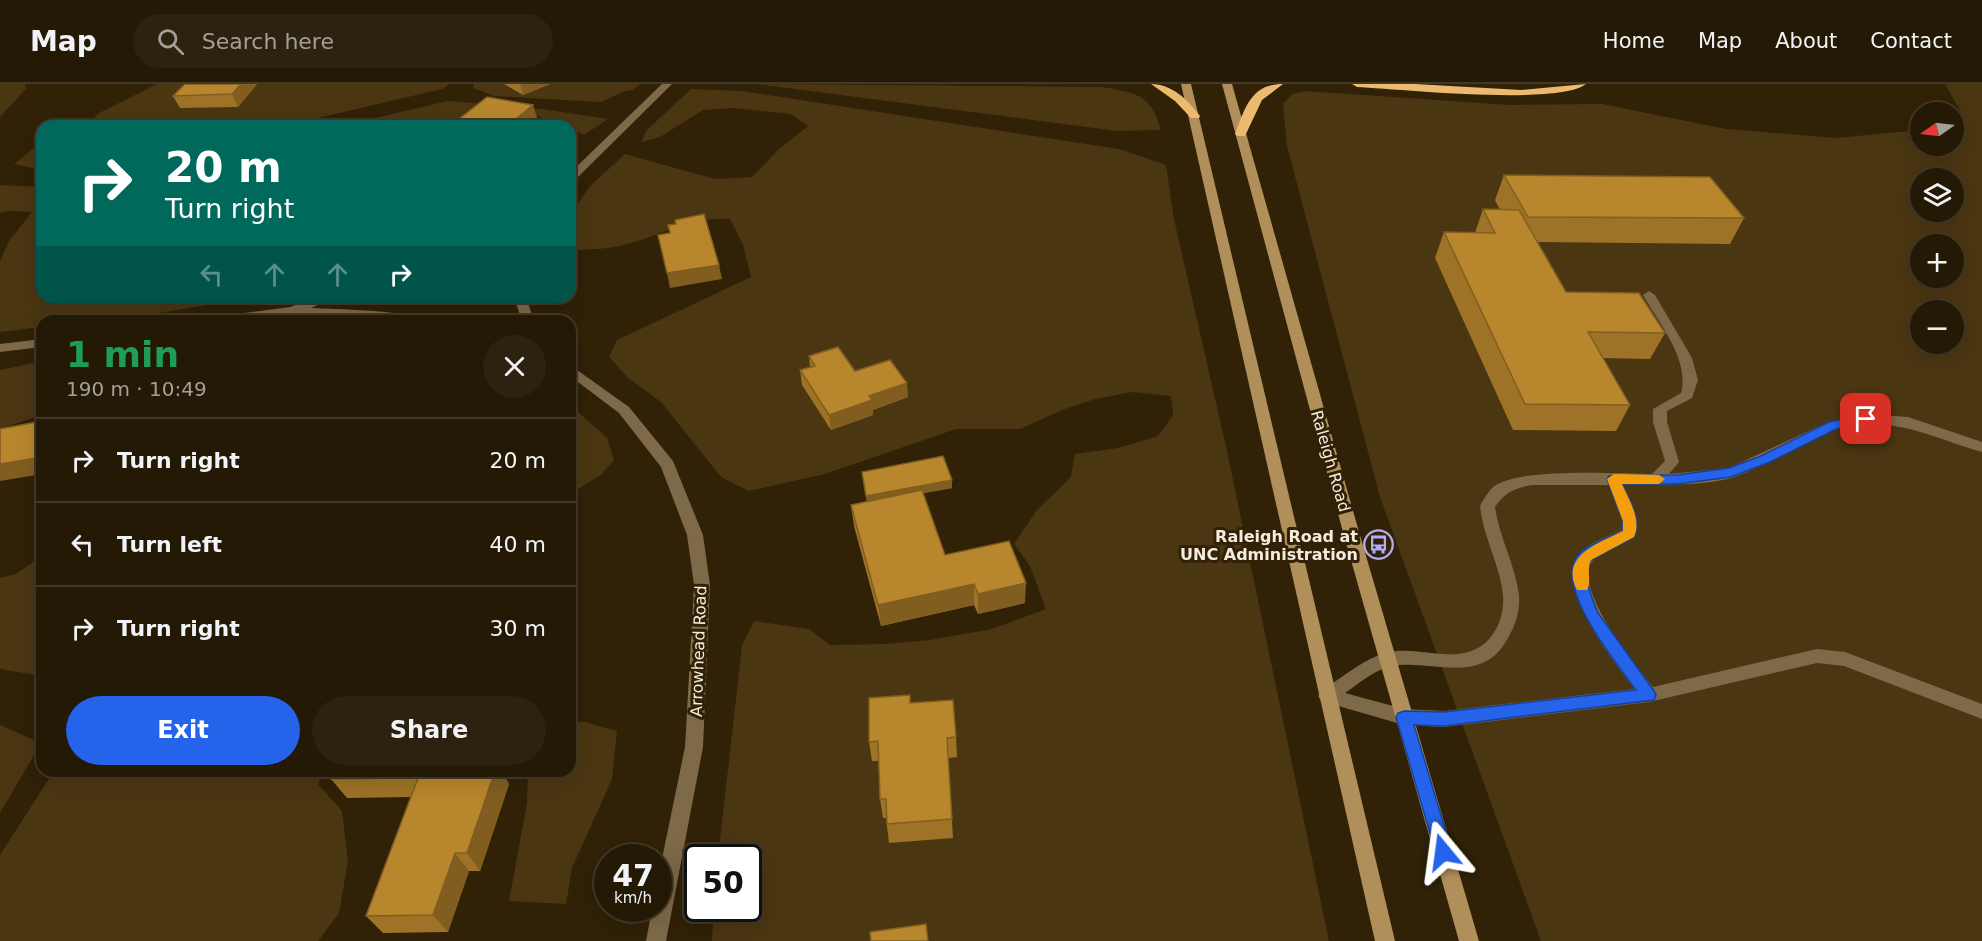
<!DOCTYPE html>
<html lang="en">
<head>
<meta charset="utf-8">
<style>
  :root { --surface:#241905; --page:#2c220f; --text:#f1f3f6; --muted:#a3a09a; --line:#413827; --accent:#2563eb }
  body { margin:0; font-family:"DejaVu Sans",sans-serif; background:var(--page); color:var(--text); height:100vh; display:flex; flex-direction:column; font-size:22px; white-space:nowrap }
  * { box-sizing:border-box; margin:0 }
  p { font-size:20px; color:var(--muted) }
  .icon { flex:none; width:33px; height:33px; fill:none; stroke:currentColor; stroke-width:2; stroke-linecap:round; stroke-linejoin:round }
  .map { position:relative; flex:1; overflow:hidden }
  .sheet { position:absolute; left:36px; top:231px; width:540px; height:462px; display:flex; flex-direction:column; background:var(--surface); border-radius:18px; box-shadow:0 6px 24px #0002,0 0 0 2px var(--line) }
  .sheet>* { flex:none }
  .top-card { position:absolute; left:36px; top:36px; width:540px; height:183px; border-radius:18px; box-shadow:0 6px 24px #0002,0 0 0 2px var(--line); background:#00695c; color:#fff; overflow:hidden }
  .needle { width:39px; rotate:256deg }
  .controls { position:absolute; left:1910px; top:18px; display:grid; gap:12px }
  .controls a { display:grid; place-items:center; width:54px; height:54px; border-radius:50%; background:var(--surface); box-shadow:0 6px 24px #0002,0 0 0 2px var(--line); font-size:30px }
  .speed { position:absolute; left:594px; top:760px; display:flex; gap:12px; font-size:30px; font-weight:700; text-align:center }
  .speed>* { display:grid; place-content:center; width:78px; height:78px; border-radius:50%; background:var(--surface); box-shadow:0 6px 24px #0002,0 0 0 2px var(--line); line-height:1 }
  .speed small { font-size:15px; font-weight:400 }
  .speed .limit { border:3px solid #111; border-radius:9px; background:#fff; color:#111 }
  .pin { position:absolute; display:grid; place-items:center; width:51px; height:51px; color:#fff; margin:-26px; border-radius:12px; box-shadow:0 3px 9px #0006 }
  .me { position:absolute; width:66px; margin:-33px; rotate:344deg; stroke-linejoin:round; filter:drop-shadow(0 0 4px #0008) }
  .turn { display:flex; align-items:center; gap:21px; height:126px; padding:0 30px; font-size:27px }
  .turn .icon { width:78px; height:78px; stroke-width:2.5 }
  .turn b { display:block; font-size:42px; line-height:51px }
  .lanes { display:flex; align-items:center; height:57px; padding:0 30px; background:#0003; justify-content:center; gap:30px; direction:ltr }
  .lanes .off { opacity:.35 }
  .round { display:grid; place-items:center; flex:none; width:63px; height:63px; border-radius:32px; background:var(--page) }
  .head { display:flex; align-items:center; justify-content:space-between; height:102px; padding:0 30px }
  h1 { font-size:36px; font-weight:700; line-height:45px; color:#1e9e55 }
  .cta { display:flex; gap:12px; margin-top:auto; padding:12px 30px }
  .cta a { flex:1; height:69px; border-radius:36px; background:var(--accent); color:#fff; font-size:24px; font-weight:700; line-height:69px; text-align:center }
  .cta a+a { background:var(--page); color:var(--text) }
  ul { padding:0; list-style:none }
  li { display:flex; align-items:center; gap:18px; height:84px; padding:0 30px; border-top:2px solid var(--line) }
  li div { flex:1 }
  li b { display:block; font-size:22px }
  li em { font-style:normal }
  header { display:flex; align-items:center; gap:36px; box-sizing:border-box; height:84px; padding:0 30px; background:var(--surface); border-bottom:2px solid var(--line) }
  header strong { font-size:28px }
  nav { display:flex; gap:33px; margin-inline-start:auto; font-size:21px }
  .search { width:420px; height:54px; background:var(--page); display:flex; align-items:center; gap:15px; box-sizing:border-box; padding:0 21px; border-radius:33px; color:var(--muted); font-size:22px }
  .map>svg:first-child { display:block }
  .green { fill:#4b3612; fill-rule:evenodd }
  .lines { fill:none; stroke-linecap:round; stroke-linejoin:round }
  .service { fill:#7e6948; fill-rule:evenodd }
  .minor { fill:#7e6948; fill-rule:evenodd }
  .secondary { fill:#b18f5a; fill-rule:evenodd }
  .trunk { fill:#ebba6e; fill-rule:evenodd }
  .wall { fill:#9e7327 }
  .shaded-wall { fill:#815e20 }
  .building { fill:#b8862d; stroke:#815e20; stroke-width:1.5 }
  .route { fill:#2563eb; stroke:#184099; stroke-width:1.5 }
  .slow { fill:#f59e0b }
  .labels { text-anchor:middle; stroke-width:6; stroke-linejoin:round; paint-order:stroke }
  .street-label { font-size:16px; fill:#f6ecdd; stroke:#302107 }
  .poi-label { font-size:16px; font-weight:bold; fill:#f6ecdd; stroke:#302107; text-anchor:end }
</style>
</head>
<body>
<header>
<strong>Map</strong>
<div class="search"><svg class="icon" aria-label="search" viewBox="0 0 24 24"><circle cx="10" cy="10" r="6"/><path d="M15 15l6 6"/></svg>Search here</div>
<nav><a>Home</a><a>Map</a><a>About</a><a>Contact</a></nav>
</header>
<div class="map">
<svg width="1982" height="857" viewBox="0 0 1982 857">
  <rect width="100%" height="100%" fill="#302107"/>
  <!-- green -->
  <g class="green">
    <path d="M0,0H25L26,5L0,33Z"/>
    <path d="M157,0H450L442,5L284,42H84L101,28Z"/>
    <path d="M474,0H641L632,6L625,7L601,18L494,12L473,4Z"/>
    <path d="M756,0L1103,3C1138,10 1150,9 1161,46L1117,47Z"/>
    <path d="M1945,0H1982V857H1541L1380,413L1287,62L1283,20L1292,10L1306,7L1510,21L1602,20L1726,45L1836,54L1920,46V62H1953V39L1957,38L1961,28ZM1920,94H1953V128H1920ZM1920,160H1953V194H1920ZM1920,226H1953V260H1920Z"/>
    <path d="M691,5L742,7L1119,65L1166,81L1174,135L1227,367L1329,857H712L714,825H748V774H718L742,561L754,537L809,545L830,561L887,560L930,556L992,545L1046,525L1030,482L1014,460L1037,426L1071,393L1075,370L1118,364L1158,352L1173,331L1171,312L1132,308L1095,315L1062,326L1020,345H956L825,390L749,407L721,393L661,318L628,294L609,273L617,256L751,193L743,161L730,135C694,132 665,149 631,159C610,165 591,166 570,166V132L590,102L625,70L715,95L752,93L779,65L808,42L791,30L732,24L703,26L660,53L641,58L647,46Z"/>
    <path d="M448,17L542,25L608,35L584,51L570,45V42H562L537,32L480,30L468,42H341Z"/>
    <path d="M42,61V86L14,80L33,65Z"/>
    <path d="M0,101L42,103V213H241C177,229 108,237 42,237V243L0,248V177L9,157L32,128L10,127L0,129Z"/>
    <path d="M407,213H480L474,220H458Z"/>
    <path d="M34,279L42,280V333H35L0,345V286Z"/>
    <path d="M570,321L607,354L614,376L601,391L570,410Z"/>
    <path d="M42,472V592L0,585V494L16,490Z"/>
    <path d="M581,637L617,647L612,695L572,784L566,820L509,817L527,719L528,687H570V642Z"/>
    <path d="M0,641L41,659L0,729Z"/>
    <path d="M54,687H324L318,700L342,727L348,777L339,829L318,857H0V771Z"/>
  </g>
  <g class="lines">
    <!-- service -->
    <path class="service" d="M1649,207L1655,211L1692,274L1698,296L1692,314L1667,327V338L1679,378L1669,390L1729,384L1828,338L1866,330L1908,333L1982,358V368C1943,357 1909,339 1867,340C1827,340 1777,378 1737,392C1709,403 1654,400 1623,401C1630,416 1643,437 1634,453C1622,460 1603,464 1594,475C1569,502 1636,581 1653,603L1817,565L1845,568L1982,620V635L1844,582L1817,579L1649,618L1444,643L1404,641L1321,617L1318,612L1321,607C1342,594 1364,574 1389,568C1423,561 1463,585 1490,554C1500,542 1504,527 1503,511C1500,481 1483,453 1480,422C1483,416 1488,408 1493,403C1518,383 1618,390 1652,390L1665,377L1653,338V325L1681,309C1690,276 1659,239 1643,211ZM1532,401H1609L1622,437V446C1609,453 1591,457 1581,468C1551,501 1614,578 1635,605L1444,627L1404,625L1345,609C1358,600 1376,585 1392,582C1433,575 1482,603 1508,554C1516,540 1520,527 1519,511C1515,480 1499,453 1495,423C1505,408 1515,404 1532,401Z"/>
    <!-- minor -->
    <g class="minor">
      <path d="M662,0H672L574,97L570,98V89Z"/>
      <path d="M317,213H335L311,224C331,225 411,226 422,237L292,230L241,237H208L214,233L290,223Z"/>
      <path d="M514,213H526L534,237H522Z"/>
      <path d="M42,255V263L0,268V260Z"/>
      <path d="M570,281L629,323L673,377L703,451L710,501L703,663L666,857H646L652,825H658V794L685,663L694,501L687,451L661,383L619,329L570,292Z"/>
    </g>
    <!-- secondary -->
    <g class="secondary">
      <path d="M1181,0H1191L1395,857H1375Z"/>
      <path d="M1222,0H1232L1359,448L1479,857H1459L1343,448Z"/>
    </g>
    <!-- trunk -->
    <g class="trunk">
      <path d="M1151,0C1172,0 1188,16 1200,32L1199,34H1191L1175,17Z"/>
      <path d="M1283,0L1262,16L1245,52H1237L1235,50C1245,24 1251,0 1283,0Z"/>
      <path d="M1352,0H1415L1521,6L1586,0C1558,22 1399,5 1357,3Z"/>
    </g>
  </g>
  <!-- wall -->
  <g class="wall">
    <path d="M257,0L238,23L180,24L173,12Z"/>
    <path d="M504,0H550L523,11Z"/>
    <path d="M1504,91L1744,134L1730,160L1538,158L1566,208L1665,249L1650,275L1603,274L1630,321L1616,347L1513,346L1435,174L1444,148L1475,149L1483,125L1500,126L1495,116Z"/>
    <path d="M809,272L855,287L908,313L873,326V331L831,346L802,301L800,286L810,283Z"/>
    <path d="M862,388L952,404L923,409L945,471L1025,519L978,530L974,521L881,542L854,442L851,421L867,417Z"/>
    <path d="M911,619L956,653L957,673L948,674L953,754L889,759L886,734H883L880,715L879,677H872L869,658Z"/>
    <path d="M334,687H501L509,700L480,787H469L448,848L383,849L366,832L411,713L347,714L331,695Z"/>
  </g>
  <!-- shaded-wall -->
  <g class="shaded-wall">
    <path d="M241,0H257L238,23L232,10Z"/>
    <path d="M520,0H550L523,11Z"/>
    <path d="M533,21L539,40L537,42H507Z"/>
    <path d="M719,181L722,195L670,204L667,189Z"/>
    <path d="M907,299L908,313L873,326V331L831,346L829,331L869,312Z"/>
    <path d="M42,373V390L0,397V380Z"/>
    <path d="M952,396V404L867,420L866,412Z"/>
    <path d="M1026,499L1025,519L978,530V510Z"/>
    <path d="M974,500V521L881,542L878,521Z"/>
    <path d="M489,687H501L509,700L480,787L467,769Z"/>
    <path d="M455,769L469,787L448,848L433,831Z"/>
  </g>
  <!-- building -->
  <g class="building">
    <path d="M185,0H241L232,10L173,12Z"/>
    <path d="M487,13L533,21L507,42H450Z"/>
    <path d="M1504,91L1710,93L1744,134L1528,133Z"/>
    <path d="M1483,125L1519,126L1566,208L1639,209L1665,249L1588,248L1630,321L1525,320L1444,148L1495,149Z"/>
    <path d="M704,130L719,181L667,189L658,151L670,149L668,141L676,140L675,136Z"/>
    <path d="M838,263L855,287L890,276L907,299L869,312L872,316L829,331L800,286L815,282L809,272Z"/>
    <path d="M42,337V343L40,347H42V373L0,380V345Z"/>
    <path d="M943,372L952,396L866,412L862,388Z"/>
    <path d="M922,406L945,471L1009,457L1026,499L978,510L974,500L878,521L851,421Z"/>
    <path d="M910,611V619L953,616L956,653L947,654L952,735L887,740L886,715H880L878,657L869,658V614Z"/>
    <path d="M334,687H495L467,769H455L433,831L366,832L418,694L331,695Z"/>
    <path d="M926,840L928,857H871L870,848Z"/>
  </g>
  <!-- route -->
  <path class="route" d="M1866,331L1873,335L1871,338L1836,345L1770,378L1731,393L1677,400H1622C1629,416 1642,436 1634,453L1591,476C1583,493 1591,513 1598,529L1654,607L1656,611L1654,616L1444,642L1414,641L1452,768L1449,773L1443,776L1437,773L1396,633L1398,629L1404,627L1444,628L1636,606C1618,581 1548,498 1581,468C1592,459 1610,453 1623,447V437L1607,395L1609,392L1677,391L1729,384L1761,372L1829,338Z"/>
  <!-- slow -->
  <path class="slow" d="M1614,390L1659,391L1665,395L1659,400H1622C1629,416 1642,436 1634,453L1591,476C1586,486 1592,497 1587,506H1577C1559,472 1599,459 1623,447V437L1607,395Z"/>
  <!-- icons -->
  <defs>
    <symbol id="bus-ring" viewBox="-11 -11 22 22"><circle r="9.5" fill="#302107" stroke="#b3adf9" stroke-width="1.5"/><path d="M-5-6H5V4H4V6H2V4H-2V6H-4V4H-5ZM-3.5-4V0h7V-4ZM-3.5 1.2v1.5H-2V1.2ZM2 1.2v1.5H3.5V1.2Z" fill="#b3adf9"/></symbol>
  </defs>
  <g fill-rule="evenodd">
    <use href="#bus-ring" x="1362" y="444" width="33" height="33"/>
  </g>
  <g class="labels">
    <!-- street labels -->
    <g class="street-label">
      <text transform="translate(1331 377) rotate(74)" y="6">Raleigh Road</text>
      <text transform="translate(698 567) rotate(-88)" y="6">Arrowhead Road</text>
    </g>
    <!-- poi labels -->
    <g class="poi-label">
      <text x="1358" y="458">Raleigh Road at<tspan x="1358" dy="18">UNC Administration</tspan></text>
    </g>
  </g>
</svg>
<div class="controls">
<a><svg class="needle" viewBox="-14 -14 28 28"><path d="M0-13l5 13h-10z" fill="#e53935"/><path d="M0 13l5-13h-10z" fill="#a3a09a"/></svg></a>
<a><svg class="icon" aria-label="layers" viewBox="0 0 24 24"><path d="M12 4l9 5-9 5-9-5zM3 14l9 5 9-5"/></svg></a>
<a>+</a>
<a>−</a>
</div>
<div class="speed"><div>47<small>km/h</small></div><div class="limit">50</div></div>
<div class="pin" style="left:1866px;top:335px;background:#d93025"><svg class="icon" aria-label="arrive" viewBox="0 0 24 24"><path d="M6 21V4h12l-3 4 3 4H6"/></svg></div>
<svg class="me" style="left:1443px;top:768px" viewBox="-20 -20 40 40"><path d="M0-17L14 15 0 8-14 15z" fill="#2563eb" stroke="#fff" stroke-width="4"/></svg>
<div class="top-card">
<div class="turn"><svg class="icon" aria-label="right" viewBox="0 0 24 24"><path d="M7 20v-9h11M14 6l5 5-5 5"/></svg><div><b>20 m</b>Turn right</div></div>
<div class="lanes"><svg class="icon off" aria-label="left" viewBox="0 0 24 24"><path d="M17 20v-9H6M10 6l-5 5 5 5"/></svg><svg class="icon off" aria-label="ahead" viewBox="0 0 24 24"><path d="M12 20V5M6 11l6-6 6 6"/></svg><svg class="icon off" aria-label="ahead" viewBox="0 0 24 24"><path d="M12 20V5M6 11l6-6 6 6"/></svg><svg class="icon" aria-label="right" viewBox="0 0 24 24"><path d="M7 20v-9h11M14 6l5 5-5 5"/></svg></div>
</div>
<section class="sheet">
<div class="head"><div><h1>1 min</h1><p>190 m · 10:49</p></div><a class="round"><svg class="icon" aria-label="close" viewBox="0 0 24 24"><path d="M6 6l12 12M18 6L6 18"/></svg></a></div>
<ul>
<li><svg class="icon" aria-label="right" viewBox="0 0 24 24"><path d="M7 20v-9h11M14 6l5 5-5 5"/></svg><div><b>Turn right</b></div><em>20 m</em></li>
<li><svg class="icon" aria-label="left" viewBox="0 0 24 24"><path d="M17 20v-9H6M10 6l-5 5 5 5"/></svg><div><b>Turn left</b></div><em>40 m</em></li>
<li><svg class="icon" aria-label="right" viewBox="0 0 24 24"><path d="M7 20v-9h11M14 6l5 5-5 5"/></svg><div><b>Turn right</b></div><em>30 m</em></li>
</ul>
<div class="cta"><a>Exit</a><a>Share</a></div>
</section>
</div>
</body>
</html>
